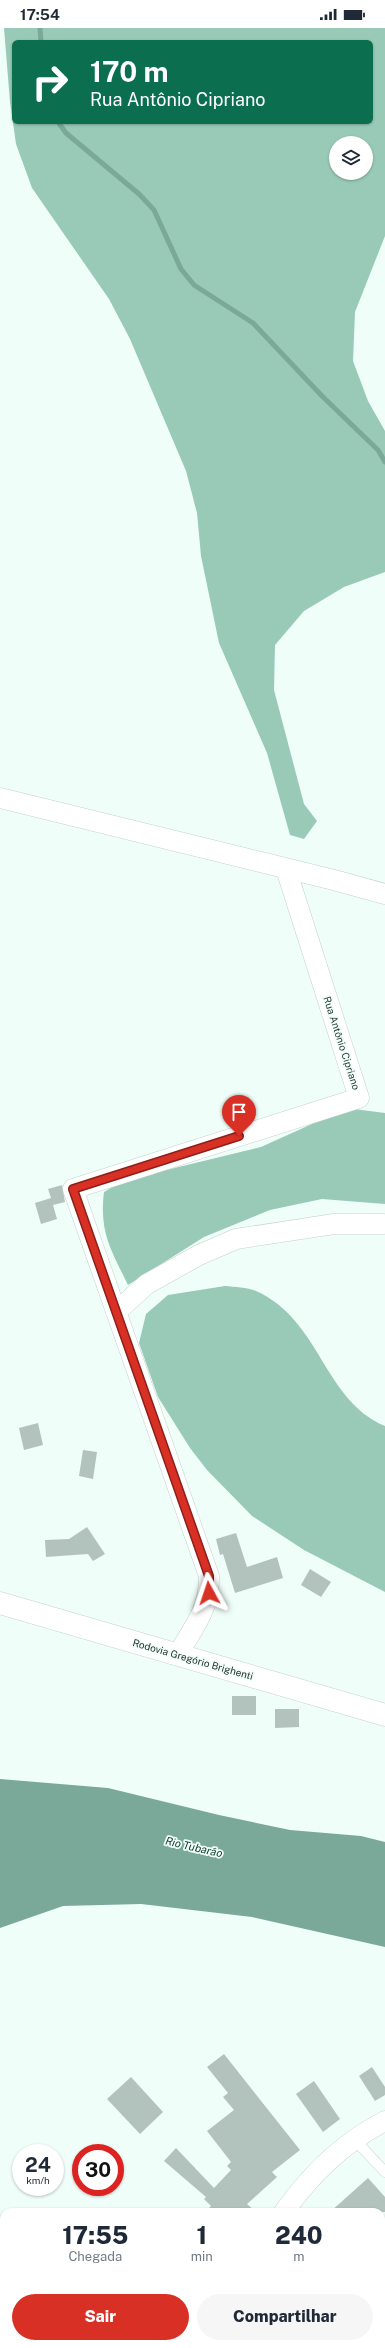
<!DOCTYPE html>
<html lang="pt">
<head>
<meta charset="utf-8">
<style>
  :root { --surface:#fff; --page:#f6f6f7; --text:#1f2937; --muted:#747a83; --accent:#d93025 }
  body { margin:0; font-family:"Public Sans",sans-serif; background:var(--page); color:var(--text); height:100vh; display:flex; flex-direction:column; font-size:15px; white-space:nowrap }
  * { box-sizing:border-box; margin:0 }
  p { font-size:13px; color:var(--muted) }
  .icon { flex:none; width:22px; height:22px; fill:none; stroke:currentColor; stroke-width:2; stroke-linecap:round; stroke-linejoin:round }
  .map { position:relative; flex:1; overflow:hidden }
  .panel { position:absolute; left:0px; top:2180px; width:385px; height:140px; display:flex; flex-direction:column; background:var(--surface); border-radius:12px 12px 0 0; box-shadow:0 1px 3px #0004 }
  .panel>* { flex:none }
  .guide { position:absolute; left:12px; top:12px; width:361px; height:84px; border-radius:6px; box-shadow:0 1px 3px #0004; background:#0b6e4f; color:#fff; overflow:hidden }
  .buttons { position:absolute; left:329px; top:108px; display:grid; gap:8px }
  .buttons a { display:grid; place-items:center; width:44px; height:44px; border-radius:50%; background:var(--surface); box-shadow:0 1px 3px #0004; font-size:20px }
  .speed { position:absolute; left:12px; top:2116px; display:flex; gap:8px; font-size:20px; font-weight:700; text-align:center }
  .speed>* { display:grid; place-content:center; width:52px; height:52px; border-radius:50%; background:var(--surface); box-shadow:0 1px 3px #0004; line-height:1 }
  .speed small { font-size:10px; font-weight:400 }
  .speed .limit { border:6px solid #d22; background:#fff; color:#111 }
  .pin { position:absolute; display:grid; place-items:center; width:34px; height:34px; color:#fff; margin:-41px -17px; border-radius:50% 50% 50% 0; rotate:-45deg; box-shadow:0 0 4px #0007 }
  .pin .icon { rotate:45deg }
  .me { position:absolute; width:44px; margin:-22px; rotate:355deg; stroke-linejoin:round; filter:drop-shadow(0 0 3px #0008) }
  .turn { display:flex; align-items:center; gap:14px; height:84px; padding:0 12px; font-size:18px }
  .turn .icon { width:52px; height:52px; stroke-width:2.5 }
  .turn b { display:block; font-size:28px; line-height:34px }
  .eta { display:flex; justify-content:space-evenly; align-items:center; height:68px; text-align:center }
  .eta b { font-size:24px; font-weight:800; line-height:28px }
  .cta { display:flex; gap:8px; margin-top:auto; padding:8px 12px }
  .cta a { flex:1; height:46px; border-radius:24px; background:var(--accent); color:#fff; font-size:16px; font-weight:800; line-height:46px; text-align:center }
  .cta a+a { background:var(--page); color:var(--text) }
  .status { display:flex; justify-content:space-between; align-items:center; height:28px; padding:0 20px; background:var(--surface); direction:ltr }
  .status svg { height:11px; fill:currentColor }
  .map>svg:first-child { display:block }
  .green { fill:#c6f7e5 }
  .forest { fill:#99cab8; fill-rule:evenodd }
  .water { fill:#7aa999 }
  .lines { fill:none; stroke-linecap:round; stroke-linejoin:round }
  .stream { stroke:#7aa999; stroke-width:5 }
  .building { fill:#b2c3bd }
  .lane-casing { stroke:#c1d3cc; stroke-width:11 }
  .street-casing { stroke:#c1d3cc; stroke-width:21 }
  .primary-casing { stroke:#c1d3cc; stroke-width:23 }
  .lane { stroke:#fff; stroke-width:10 }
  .street { stroke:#fff; stroke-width:20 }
  .primary { stroke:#fff; stroke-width:22 }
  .route-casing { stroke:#8d1f18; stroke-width:10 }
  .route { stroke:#d93025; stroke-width:7 }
  .labels { text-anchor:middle; stroke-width:3.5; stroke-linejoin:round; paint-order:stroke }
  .street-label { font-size:10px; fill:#2c3330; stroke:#f0fef9 }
  .water-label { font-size:11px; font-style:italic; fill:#0c382b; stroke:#f0fef9 }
</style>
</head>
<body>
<div class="status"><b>17:54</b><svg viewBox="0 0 49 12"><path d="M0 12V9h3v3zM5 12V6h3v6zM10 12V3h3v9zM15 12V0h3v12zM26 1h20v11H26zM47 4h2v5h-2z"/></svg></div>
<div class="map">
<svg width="385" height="2320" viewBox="0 0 385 2320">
  <rect width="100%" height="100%" fill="#f0fef9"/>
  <!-- green -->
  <path class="green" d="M243,2316H293L290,2320H246Z"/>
  <!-- forest -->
  <g class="forest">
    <path d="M4,0H385V208L355,284L353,333L368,373L385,403V544L344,559L304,583L275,617L274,662L304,776L317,793L304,811L290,807L267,725L219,615L201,528L197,485L186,443L130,311L109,271L32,160L16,116L10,74ZM14,14H371V94H14ZM336,115H366V145H336Z"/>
    <path d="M354,1081L385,1085V1176L322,1171L270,1182L204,1209L128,1257C111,1222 99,1204 104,1164L125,1152L261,1119L323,1091Z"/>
    <path d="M225,1258C234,1259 247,1259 256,1263C321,1292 323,1372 385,1398V1564L304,1522L252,1488L207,1442L190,1420L158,1369L139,1315L146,1286L168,1267Z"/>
  </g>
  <!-- water -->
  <path class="water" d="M0,1751L108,1760L219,1787L290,1802L361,1808L385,1814V1919L252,1889L141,1876L63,1878L0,1900Z"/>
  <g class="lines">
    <!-- stream -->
    <g class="stream">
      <path d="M40,0L41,14"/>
      <path d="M58,94L66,105L139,166L154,182L181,241L194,257L253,295L322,368L378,422L385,434"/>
    </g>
  </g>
  <!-- building -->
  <g class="building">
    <path d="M62,1157L65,1174L53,1177L57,1191L41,1196L35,1175L51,1170L48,1161Z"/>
    <path d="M38,1395L43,1417L24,1422L19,1400Z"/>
    <path d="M83,1422L97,1424L93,1451L79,1448Z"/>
    <path d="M87,1499L105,1526L93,1533L88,1526L46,1529L45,1512L69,1511Z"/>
    <path d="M236,1505L247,1539L277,1529L283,1550L235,1565L223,1526L220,1527L216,1511Z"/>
    <path d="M310,1541L331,1554L321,1569L301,1557Z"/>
    <rect x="232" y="1668" width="24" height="19"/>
    <path d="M275,1681H299V1699L275,1700Z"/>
    <path d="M224,2026L300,2122L272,2144L277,2149L247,2176L256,2184H205L211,2178L204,2171L206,2169L164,2133L176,2120L214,2160L231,2142L227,2138L231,2134L207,2103L234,2082L223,2069L228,2065L207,2039Z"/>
    <path d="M372,2039L385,2059V2067L375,2073L359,2048Z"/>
    <path d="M131,2049L163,2084L140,2106L107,2071Z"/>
    <path d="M314,2053L340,2091L323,2104L296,2066Z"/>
    <path d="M368,2150L385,2169V2184H330Z"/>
  </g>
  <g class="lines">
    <defs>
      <g id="lane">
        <path d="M354,2111L385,2144"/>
        <path d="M229,2316L232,2320"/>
        <path d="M304,2320L306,2316"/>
      </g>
      <g id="street">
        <path d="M0,770L334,852L385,866"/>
        <path d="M116,1284L147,1256L199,1227L236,1211L334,1196H383"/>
        <path d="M178,1626C194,1599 210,1580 209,1548L73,1161L359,1070L286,841"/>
        <path d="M284,2184C311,2146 344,2114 385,2093"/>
        <path d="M381,2284L385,2281"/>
        <path d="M215,2320L216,2316"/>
        <path d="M340,2320L345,2316"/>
      </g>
      <path id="primary" d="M0,1575L385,1687"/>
    </defs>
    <!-- lane casing -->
    <use href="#lane" class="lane-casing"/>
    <!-- street casing -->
    <use href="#street" class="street-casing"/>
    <!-- primary casing -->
    <use href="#primary" class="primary-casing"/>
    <!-- lane -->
    <use href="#lane" class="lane"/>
    <!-- street -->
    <use href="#street" class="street"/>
    <!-- primary -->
    <use href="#primary" class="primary"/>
  </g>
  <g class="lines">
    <defs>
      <path id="route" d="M209,1565V1548L73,1161L239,1108"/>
    </defs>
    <!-- route casing -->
    <use href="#route" class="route-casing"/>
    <!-- route -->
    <use href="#route" class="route"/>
  </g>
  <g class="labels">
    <!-- street labels -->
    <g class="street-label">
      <text transform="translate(342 1015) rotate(72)" y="4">Rua Antônio Cipriano</text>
      <text transform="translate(193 1631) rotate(16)" y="4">Rodovia Gregório Brighenti</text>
    </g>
    <!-- water labels -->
    <g class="water-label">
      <text transform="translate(194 1819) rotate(13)" y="4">Rio Tubarão</text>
    </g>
  </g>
</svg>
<div class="buttons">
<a><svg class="icon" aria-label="layers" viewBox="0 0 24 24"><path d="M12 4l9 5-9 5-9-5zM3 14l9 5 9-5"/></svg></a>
</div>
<div class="speed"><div>24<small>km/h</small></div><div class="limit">30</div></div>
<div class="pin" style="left:239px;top:1108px;background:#d93025"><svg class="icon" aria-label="arrive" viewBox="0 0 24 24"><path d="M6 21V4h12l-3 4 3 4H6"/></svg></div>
<svg class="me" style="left:209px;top:1565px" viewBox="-20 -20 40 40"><path d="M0-17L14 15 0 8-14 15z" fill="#d93025" stroke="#fff" stroke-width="4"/></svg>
<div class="guide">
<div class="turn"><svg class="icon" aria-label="right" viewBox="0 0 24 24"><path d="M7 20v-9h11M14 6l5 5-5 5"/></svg><div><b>170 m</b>Rua Antônio Cipriano</div></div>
</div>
<section class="panel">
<div class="eta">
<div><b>17:55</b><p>Chegada</p></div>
<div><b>1</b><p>min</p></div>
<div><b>240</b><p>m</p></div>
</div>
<div class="cta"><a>Sair</a><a>Compartilhar</a></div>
</section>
</div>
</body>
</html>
